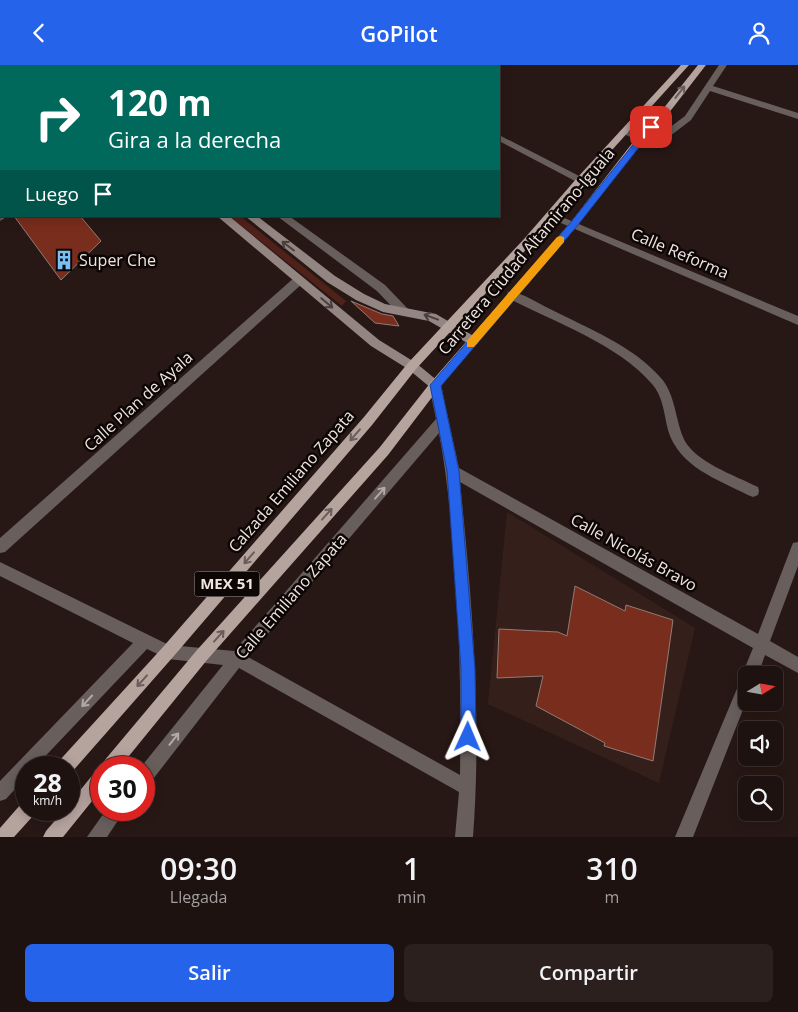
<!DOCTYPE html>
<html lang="es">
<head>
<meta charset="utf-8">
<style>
  :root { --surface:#1e1210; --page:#2b201e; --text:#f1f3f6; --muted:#a19e9f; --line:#3c3230; --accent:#2563eb }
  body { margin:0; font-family:"Open Sans",sans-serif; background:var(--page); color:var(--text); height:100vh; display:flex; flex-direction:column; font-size:19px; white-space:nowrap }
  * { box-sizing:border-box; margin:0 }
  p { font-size:16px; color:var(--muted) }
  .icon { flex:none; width:28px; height:28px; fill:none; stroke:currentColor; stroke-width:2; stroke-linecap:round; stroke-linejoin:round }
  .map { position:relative; height:772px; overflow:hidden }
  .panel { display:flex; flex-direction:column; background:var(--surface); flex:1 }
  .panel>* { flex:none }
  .banner { position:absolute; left:0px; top:0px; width:500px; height:152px; box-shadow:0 2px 12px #0003,0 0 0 1px var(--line); background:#00695c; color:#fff; overflow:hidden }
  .needle { width:32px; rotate:79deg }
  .tools { position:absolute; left:738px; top:601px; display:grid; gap:10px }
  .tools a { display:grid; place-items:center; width:45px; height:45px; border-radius:8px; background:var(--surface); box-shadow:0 2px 12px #0003,0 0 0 1px var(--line); font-size:25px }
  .speed { position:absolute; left:15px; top:691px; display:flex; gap:10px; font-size:25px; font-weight:700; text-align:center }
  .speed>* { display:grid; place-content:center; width:65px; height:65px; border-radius:50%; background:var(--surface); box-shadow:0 2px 12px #0003,0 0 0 1px var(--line); line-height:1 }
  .speed small { font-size:12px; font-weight:400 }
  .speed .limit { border:8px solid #d22; background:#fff; color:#111 }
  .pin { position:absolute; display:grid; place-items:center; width:42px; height:42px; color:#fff; margin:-21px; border-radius:10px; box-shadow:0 2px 8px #0006 }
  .me { position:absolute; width:55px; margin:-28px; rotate:1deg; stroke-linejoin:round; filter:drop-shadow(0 0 4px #0008) }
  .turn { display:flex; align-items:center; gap:18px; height:105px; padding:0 25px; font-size:22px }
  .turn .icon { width:65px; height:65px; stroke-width:2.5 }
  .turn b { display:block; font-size:35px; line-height:42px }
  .then { display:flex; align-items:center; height:48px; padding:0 25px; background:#0003; gap:10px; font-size:19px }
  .eta { display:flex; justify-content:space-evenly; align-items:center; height:85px; text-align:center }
  .eta b { font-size:30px; font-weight:600; line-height:35px }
  .action { display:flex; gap:10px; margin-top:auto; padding:10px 25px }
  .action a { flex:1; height:58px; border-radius:8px; background:var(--accent); color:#fff; font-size:20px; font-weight:600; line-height:58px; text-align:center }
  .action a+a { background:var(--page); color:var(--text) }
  header { display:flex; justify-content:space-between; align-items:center; height:65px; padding:0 25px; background:var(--accent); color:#fff; font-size:22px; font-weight:600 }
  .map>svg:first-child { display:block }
  .built { fill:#351f1a }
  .green { fill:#502118 }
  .building { fill:#792d1d; stroke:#907c77 }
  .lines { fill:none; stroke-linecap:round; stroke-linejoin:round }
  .path { stroke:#8e807d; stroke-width:2.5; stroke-dasharray:0.5 2.5; stroke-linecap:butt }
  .street { fill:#685f5d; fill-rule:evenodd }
  .secondary { fill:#938582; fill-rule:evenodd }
  .primary { fill:#b5a39e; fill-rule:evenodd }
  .oneway { stroke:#695c59 }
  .oneway2 { stroke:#493f3d }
  .oneway3 { stroke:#b3a9a6 }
  .route { fill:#2563eb; stroke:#184099 }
  .slow { fill:#f59e0b }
  .labels { text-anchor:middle; stroke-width:5; stroke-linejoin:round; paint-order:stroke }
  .shield { fill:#0c0605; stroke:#aca2a0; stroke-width:1 }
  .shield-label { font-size:15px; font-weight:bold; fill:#f1e5e2 }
  .street-label { font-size:16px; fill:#f1e5e2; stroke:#0c0605 }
  .poi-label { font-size:16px; fill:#f1e5e2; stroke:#0c0605; text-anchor:start }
</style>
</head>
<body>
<header><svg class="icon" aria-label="back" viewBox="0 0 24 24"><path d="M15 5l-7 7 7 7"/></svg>GoPilot<svg class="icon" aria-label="person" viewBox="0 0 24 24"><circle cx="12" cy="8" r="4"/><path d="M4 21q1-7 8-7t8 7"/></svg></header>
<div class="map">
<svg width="798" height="772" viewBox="0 0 798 772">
  <rect width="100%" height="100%" fill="#281815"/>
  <!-- built -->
  <path class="built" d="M507,447L695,563L659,718L488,639Z"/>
  <!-- green -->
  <path class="green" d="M229,151H240L346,236L342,241Z"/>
  <!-- building -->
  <g class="building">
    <path d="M14,151H80L101,176L61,215Z"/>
    <path d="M351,236L382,249L393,251L399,261L375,258Z"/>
    <path d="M575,521L625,546L626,540L673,555L653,696L604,681L605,678L536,641L543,611L497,613L499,564L558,567L567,571Z"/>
  </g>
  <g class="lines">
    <!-- path -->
    <path class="path" d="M131,1L133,0"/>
    <!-- street -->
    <g class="street">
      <path d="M77,0H86L87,1H78Z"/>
      <path d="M490,0H500L499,2Z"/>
      <path d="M719,0H727L713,21L798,48V54L710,26L691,55L657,81H651L619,67L623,64L653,75L685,51Z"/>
      <path d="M499,70L583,113L585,115L583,117H577L499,76Z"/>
      <path d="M550,147L798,251V260L547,152V148Z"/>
      <path d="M1,148V151H8L0,156Z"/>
      <path d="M277,151H289L385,220L408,244L409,247L408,250H400L377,226Z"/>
      <path d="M299,211L303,212L304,215L303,218L5,487L0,488V473L295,212Z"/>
      <path d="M512,226C525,230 538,238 550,244C587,263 632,280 660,312C675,328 675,352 683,372C692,396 736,411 758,422L759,426L758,430L753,432L748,430C717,414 679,402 668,365C664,349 663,331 652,319C618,279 554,257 508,233L507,230L508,227Z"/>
      <path d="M435,315L439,317L441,320L459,403L758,569L791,483L793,478L798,477V501L770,576L798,592V608L765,590L758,610H746V637L693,772H675L741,614L743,612L742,610L753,583L460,417C472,535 482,653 473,772H455L459,727L239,603L150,718L144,720V702H141L223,600L168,594L147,584L35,702H26V712L6,734L0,736V716L133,578L0,511V497L169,580L234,586L436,354L429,320L431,317ZM439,368C446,405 450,443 453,481C460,557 461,633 460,710L248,592Z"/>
      <path d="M106,745H125L107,772H87Z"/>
    </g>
    <!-- secondary -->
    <g class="secondary">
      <path d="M25,0H34L35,1H26Z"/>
      <path d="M47,0H55L56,1H48Z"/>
      <path d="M217,151H229L379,275L416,298L439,317L441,320L439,323H431L408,304L371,281Z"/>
      <path d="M245,151H257L335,211L364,229L385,239L436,249L477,273L479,276L477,279H469L429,256L383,247L356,235L327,217Z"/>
    </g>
    <!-- primary -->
    <g class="primary">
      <path d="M681,0H689L583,117L532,178L416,304L372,360L173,592L71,708L69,709V702H57L59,696L163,582L364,352L408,298L524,174L577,113Z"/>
      <path d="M698,0H706L665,53L643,76L577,161L439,323L388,390L207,595L120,702H102L104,696L197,585L380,382L431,317L571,157L637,72L659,49Z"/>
      <path d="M101,705V725L63,772H43L46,766L64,745H69V739L95,707Z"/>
      <path d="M26,737V745H35L33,751L14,772H0V763L21,739Z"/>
    </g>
  </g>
  <!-- one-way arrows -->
  <defs><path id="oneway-shaft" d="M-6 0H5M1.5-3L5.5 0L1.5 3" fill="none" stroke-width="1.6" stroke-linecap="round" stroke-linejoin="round" transform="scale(1.25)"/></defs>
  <g class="oneway">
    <use href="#oneway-shaft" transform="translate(680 27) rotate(-52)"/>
    <use href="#oneway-shaft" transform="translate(355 370) rotate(131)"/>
    <use href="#oneway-shaft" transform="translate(327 449) rotate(-48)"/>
    <use href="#oneway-shaft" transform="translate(249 493) rotate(131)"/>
    <use href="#oneway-shaft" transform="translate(219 571) rotate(-48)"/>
    <use href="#oneway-shaft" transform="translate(142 616) rotate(132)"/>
  </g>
  <g class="oneway2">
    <use href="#oneway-shaft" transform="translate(288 181) rotate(-143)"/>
    <use href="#oneway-shaft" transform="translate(327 238) rotate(40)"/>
    <use href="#oneway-shaft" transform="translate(431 252) rotate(-160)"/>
  </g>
  <g class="oneway3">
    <use href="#oneway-shaft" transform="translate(380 428) rotate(-49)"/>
    <use href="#oneway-shaft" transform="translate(87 636) rotate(133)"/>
    <use href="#oneway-shaft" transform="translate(174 674) rotate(-52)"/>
  </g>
  <!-- route -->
  <path class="route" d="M648,61L655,62L577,161L441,321L459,406L475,604L476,672L473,677L468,680L463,677L461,672V604L447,406L430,320L571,157Z"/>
  <!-- slow -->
  <path class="slow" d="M560,171L564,172V177L474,282H467V276L557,172Z"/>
  <!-- icons -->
  <defs>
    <symbol id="building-bare" viewBox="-9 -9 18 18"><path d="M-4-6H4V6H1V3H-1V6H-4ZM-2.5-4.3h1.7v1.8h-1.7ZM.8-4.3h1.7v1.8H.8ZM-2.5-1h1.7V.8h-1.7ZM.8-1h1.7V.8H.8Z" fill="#78bff7" stroke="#0c0605" stroke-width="2.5" paint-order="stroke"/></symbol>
  </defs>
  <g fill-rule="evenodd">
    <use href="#building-bare" x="50" y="181" width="28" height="28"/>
  </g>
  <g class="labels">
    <!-- shield labels -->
    <rect class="shield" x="194.5" y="506.5" width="65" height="25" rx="4"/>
    <g class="shield-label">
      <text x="227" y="524">MEX 51</text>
    </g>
    <!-- street labels -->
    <g class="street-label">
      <text transform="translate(526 186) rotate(-50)" y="6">Carretera Ciudad Altamirano-Iguala</text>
      <text transform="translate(680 188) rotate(23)" y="6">Calle Reforma</text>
      <text transform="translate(138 336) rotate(-42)" y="6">Calle Plan de Ayala</text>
      <text transform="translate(291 416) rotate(-49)" y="6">Calzada Emiliano Zapata</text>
      <text transform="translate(634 487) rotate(29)" y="6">Calle Nicolás Bravo</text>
      <text transform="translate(291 531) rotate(-49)" y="6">Calle Emiliano Zapata</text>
    </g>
    <!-- poi labels -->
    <g class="poi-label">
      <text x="79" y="201">Super Che</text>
    </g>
  </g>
</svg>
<div class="tools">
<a><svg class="needle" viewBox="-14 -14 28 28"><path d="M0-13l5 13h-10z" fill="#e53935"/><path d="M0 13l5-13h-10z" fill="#a19e9f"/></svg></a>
<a><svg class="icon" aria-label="sound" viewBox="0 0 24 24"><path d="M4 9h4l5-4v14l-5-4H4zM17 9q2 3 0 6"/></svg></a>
<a><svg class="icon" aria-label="search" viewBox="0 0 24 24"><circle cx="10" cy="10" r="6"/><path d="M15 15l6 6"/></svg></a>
</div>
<div class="speed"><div>28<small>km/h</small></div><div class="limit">30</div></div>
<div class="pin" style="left:651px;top:62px;background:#d93025"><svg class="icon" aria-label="arrive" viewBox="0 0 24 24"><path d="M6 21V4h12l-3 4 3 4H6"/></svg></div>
<svg class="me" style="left:468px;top:672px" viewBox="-20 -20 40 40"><path d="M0-17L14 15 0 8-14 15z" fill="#2563eb" stroke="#fff" stroke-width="4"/></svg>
<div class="banner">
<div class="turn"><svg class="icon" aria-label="right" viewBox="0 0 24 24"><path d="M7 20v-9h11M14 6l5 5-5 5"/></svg><div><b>120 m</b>Gira a la derecha</div></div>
<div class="then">Luego<svg class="icon" aria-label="arrive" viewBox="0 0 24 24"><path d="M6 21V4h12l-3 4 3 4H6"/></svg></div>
</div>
</div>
<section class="panel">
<div class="eta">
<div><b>09:30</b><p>Llegada</p></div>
<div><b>1</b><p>min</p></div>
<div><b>310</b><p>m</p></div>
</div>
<div class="action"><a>Salir</a><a>Compartir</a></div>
</section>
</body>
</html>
